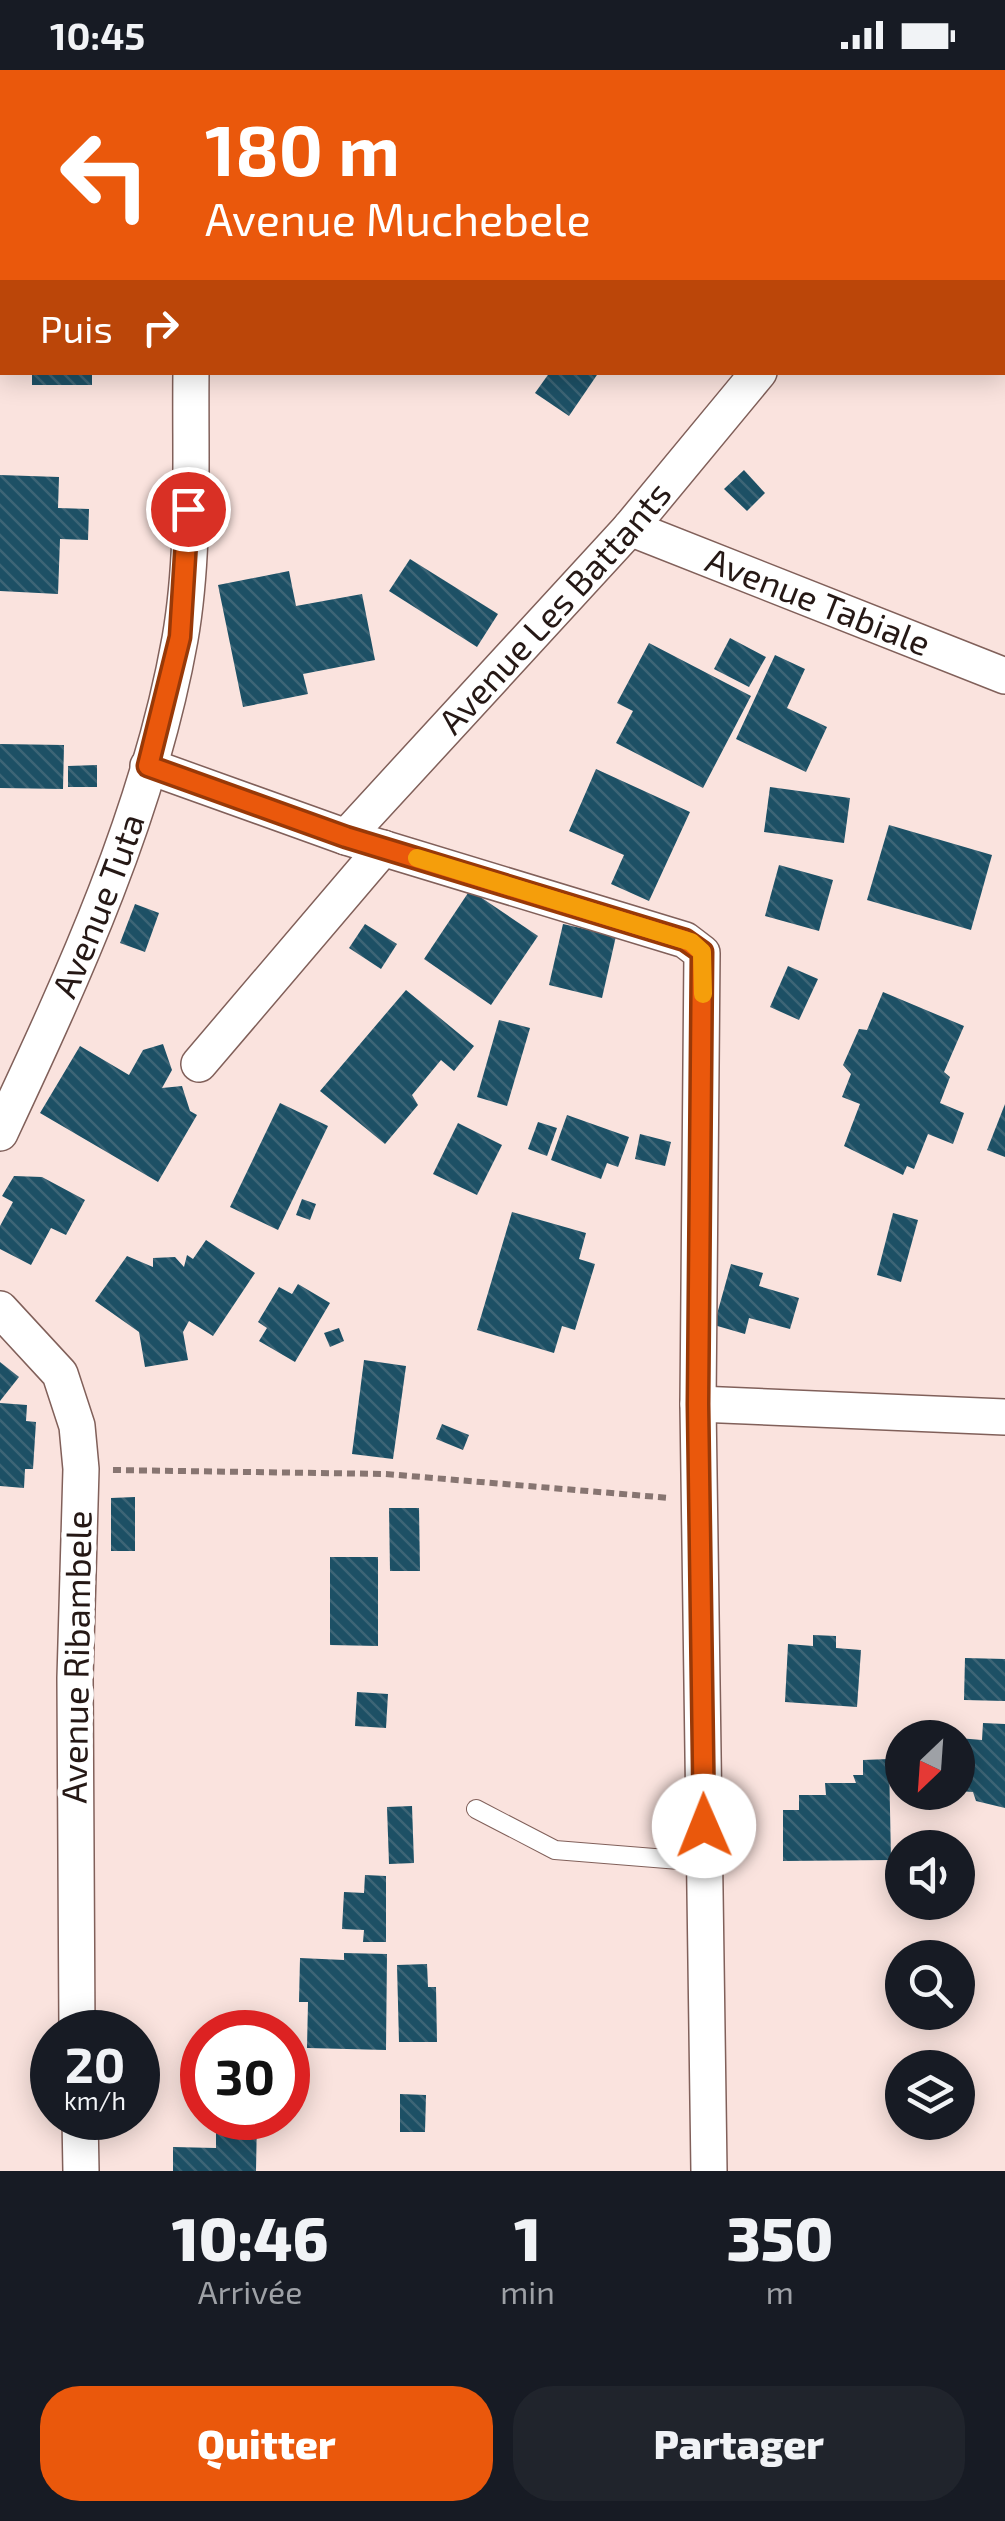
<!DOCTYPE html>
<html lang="fr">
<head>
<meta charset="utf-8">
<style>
  :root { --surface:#171b24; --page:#20242c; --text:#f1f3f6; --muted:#9ea1a6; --accent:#ea580c }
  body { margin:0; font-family:"Exo 2",sans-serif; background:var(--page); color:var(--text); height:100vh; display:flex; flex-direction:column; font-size:38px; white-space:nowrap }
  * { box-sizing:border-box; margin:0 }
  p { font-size:32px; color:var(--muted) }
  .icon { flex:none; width:55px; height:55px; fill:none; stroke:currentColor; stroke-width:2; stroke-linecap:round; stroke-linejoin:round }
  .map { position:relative; height:2101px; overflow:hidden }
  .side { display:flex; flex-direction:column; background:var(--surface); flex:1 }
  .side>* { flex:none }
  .banner { position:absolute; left:0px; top:0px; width:1005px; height:305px; box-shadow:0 5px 25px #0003; background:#ea580c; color:#fff; overflow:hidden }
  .needle { width:65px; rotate:205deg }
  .buttons { position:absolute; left:885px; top:1650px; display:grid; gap:20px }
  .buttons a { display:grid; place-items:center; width:90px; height:90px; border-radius:50%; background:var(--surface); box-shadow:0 5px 25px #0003; font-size:50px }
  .speed { position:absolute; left:30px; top:1940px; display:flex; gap:20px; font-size:50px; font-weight:700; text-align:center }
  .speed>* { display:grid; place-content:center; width:130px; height:130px; border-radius:50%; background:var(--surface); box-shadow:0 5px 25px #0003; line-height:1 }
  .speed small { font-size:25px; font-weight:400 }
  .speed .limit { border:15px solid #d22; background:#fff; color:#111 }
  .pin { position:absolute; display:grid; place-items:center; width:85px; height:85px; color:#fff; margin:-42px; border:5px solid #fff; border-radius:50%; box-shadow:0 2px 10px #0007 }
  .me { position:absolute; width:110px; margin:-55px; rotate:359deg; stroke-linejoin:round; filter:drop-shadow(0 0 8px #0008) }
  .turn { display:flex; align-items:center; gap:35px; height:210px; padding:0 40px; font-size:45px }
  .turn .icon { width:130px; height:130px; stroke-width:2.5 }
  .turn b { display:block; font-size:70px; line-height:85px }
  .then { display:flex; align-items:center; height:95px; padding:0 40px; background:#0003; gap:20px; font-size:38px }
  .eta { display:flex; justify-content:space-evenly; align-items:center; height:170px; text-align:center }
  .eta b { font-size:60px; font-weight:800; line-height:70px }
  .action { display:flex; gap:20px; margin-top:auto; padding:20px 40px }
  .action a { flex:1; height:115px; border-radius:40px; background:var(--accent); color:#fff; font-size:40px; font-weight:800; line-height:115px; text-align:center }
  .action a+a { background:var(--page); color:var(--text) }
  .status { display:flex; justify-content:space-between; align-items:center; height:70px; padding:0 50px; background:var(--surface); direction:ltr }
  .status svg { height:28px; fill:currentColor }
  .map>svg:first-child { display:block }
  .building { fill:url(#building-back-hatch) }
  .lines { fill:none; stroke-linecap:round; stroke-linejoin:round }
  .lane-casing { stroke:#81605a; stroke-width:20 }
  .street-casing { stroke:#81605a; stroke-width:38 }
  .path { stroke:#877571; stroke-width:6; stroke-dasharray:8 5; stroke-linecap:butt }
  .lane { stroke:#fff; stroke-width:18 }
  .street { stroke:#fff; stroke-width:35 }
  .route-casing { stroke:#983908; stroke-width:25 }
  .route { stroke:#ea580c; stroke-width:18 }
  .slow { stroke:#f59e0b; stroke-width:18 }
  .labels { text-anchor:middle; stroke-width:10; stroke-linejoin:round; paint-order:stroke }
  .street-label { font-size:35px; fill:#251815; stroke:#fff }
</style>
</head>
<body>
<div class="status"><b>10:45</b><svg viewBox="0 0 49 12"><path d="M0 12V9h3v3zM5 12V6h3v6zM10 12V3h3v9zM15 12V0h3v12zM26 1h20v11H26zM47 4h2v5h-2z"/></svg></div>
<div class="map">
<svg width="1005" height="2101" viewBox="0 0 1005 2101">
  <defs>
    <pattern id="building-back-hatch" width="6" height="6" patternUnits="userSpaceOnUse" patternTransform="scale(2.5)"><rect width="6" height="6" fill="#1d5065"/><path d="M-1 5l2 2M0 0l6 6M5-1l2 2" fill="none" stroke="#3d6576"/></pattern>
  </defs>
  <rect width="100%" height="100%" fill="#fae3de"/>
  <!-- building -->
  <g class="building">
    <rect x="32" y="302" width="60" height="13"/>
    <path d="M550,302H599L569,346L535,323Z"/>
    <path d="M744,400L765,423L747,441L724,419Z"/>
    <path d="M0,405L59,407L58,438L89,439L88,470L60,469L58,524L0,521Z"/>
    <path d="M410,489L498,544L477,577L389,521Z"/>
    <path d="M289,501L296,536L362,524L375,590L303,604L308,624L243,637L218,515Z"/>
    <path d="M730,568L766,587L749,617L714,599Z"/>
    <path d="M649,573L751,626L703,718L616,673L633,641L617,633Z"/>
    <path d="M775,585L805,599L787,638L827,657L806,702L736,669Z"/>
    <path d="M0,674L64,675L63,719L0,718Z"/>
    <path d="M97,695V717H68V696Z"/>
    <path d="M596,699L690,742L649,831L611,814L624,785L569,761Z"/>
    <path d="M770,717L850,728L844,773L764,762Z"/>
    <path d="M889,755L992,785L971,860L867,830Z"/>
    <path d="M779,795L833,810L819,861L765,846Z"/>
    <path d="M470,820L538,866L491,935L424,889Z"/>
    <path d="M135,834L159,843L145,882L120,873Z"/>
    <path d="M365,854L397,874L381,899L349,878Z"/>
    <path d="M563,854L616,866L602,928L549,915Z"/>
    <path d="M788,896L818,909L799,950L770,937Z"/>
    <path d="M406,920L474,976L454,1001L441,990L412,1025L418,1035L385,1074L320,1021Z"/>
    <path d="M883,922L964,956L944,1002L950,1007L940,1033L964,1043L953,1074L928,1064L914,1099L907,1096L903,1105L844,1076L860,1034L842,1027L851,1004L843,995L859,959L867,960Z"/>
    <path d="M499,950L530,958L507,1036L477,1027Z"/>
    <path d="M163,974L172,1000L162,1018L182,1016L190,1041L197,1045L158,1112L40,1043L80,976L129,1005L143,980Z"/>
    <path d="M280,1033L328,1056L278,1160L230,1137Z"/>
    <path d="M1005,1034V1087L987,1080Z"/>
    <path d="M567,1045L629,1067L618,1097L607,1093L601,1109L551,1090Z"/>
    <path d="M538,1052L557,1058L547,1086L528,1079Z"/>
    <path d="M458,1053L502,1075L477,1125L433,1104Z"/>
    <path d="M640,1064L671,1072L665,1096L635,1089Z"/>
    <path d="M14,1106L42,1107L85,1130L66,1165L51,1158L31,1195L0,1179V1156L13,1132L2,1126Z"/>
    <path d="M302,1129L316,1134L310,1150L296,1145Z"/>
    <path d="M512,1142L586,1163L579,1189L595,1194L575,1260L562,1256L554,1283L477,1260Z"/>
    <path d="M893,1143L918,1150L901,1212L877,1205Z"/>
    <path d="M206,1170L255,1203L213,1266L189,1251L183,1262L188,1290L145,1297L139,1262L95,1231L127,1186L153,1197V1188L175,1187L184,1197L187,1185L193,1189Z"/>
    <path d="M731,1194L763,1203L759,1216L799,1228L790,1259L749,1248L745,1264L714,1255Z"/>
    <path d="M298,1214L330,1233L295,1292L259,1271L267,1258L258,1252L279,1217L292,1224Z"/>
    <path d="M339,1258L344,1271L330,1277L324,1263Z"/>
    <path d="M364,1290L406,1296L393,1389L352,1384Z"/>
    <path d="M0,1292L19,1307L0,1331Z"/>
    <path d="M0,1333L27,1335L26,1351L36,1352L33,1399H25L24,1418L0,1416Z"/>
    <path d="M442,1354L469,1365L463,1380L436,1369Z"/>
    <path d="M135,1427V1481H111V1428Z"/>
    <path d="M389,1438H419L420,1501H390Z"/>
    <path d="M330,1487H378V1576L330,1575Z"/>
    <path d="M813,1565L836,1566V1578L861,1580L857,1637L785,1632L788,1574L813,1576Z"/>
    <path d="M965,1588L1005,1589V1631L964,1630Z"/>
    <path d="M357,1622L388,1624L386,1658L355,1656Z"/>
    <path d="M983,1653L1005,1654V1738L976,1731L973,1722L958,1721V1668L982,1670Z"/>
    <path d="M889,1689L891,1790L783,1791V1740H799V1725H826L825,1713H856L853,1705H863V1690Z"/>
    <path d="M412,1736L414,1793L389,1794L387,1737Z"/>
    <path d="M365,1805L386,1806V1872H363L364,1860L342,1859L344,1822L364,1823Z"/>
    <path d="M344,1883L387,1884L386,1980L307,1978L308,1932H299L300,1888L344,1890Z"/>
    <path d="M427,1894L428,1917H436L437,1972H399L397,1895Z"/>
    <path d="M400,2024L426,2025L425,2062H400Z"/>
    <path d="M216,2048H257L256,2101H173V2077L216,2078Z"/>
  </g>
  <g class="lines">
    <defs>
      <g id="lane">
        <path d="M345,0L350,2"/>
        <path d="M476,1739L555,1780L704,1792"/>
      </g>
      <g id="street">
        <path d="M194,2V0"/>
        <path d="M1002,9L1005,5"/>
        <path id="s1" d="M630,458L1005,606"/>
        <path d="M148,696L346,767L685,870L702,883L698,1334L709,2101"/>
        <path id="s2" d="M346,767L630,458L759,302"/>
        <path d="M199,994L383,778"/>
        <path id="s3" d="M0,1063C74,905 149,742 180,569C195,483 190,390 191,302"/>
        <path d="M0,1239L60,1304L77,1356L81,1399L75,1608L77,1962"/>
        <path d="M698,1334L1005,1347"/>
        <path d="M80,2048L81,2101"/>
      </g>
    </defs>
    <!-- lane casing -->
    <use href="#lane" class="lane-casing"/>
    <!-- street casing -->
    <use href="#street" class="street-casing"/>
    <!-- path -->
    <path class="path" d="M113,1400L386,1404L670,1428"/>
    <!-- lane -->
    <use href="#lane" class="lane"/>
    <!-- street -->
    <use href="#street" class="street"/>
  </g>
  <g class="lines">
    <defs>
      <path id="route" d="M188,439L180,567L148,696L346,767L685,870L702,882L698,1334L704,1756"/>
    </defs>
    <!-- route casing -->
    <use href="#route" class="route-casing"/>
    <!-- route -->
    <use href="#route" class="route"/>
    <!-- slow -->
    <path class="slow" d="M417,788L691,872L702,882L703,924"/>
  </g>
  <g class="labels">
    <!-- street labels -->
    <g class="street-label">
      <text dy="12" stroke="none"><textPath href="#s1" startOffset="202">Avenue Tabiale</textPath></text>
      <text dy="12" stroke="none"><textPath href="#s2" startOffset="310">Avenue Les Battants</textPath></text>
      <text dy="12" stroke="none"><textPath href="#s3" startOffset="248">Avenue Tuta</textPath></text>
      <text transform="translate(77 1587) rotate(-89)" y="12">Avenue Ribambele</text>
    </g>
  </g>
</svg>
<div class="buttons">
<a><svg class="needle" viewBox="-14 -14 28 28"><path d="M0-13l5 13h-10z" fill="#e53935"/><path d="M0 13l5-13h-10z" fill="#9ea1a6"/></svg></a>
<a><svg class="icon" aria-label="sound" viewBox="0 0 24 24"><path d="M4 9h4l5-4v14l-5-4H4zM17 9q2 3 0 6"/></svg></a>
<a><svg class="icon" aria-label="search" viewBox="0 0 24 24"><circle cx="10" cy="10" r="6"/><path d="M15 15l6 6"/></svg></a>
<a><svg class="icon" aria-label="layers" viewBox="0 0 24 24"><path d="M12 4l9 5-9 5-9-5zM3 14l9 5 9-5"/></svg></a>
</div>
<div class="speed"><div>20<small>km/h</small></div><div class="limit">30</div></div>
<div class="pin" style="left:188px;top:439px;background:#d93025"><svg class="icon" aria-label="arrive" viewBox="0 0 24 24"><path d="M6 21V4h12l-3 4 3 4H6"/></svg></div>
<svg class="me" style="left:704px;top:1756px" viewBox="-20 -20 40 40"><circle r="19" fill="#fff"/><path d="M0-13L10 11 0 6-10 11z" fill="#ea580c"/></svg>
<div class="banner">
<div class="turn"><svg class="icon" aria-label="left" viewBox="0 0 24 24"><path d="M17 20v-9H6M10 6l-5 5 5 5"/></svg><div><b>180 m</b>Avenue Muchebele</div></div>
<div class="then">Puis<svg class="icon" aria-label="right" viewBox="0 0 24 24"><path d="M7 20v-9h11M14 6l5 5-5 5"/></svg></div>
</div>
</div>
<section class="side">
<div class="eta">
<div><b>10:46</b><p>Arrivée</p></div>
<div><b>1</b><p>min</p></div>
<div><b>350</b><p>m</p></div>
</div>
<div class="action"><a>Quitter</a><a>Partager</a></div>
</section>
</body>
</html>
